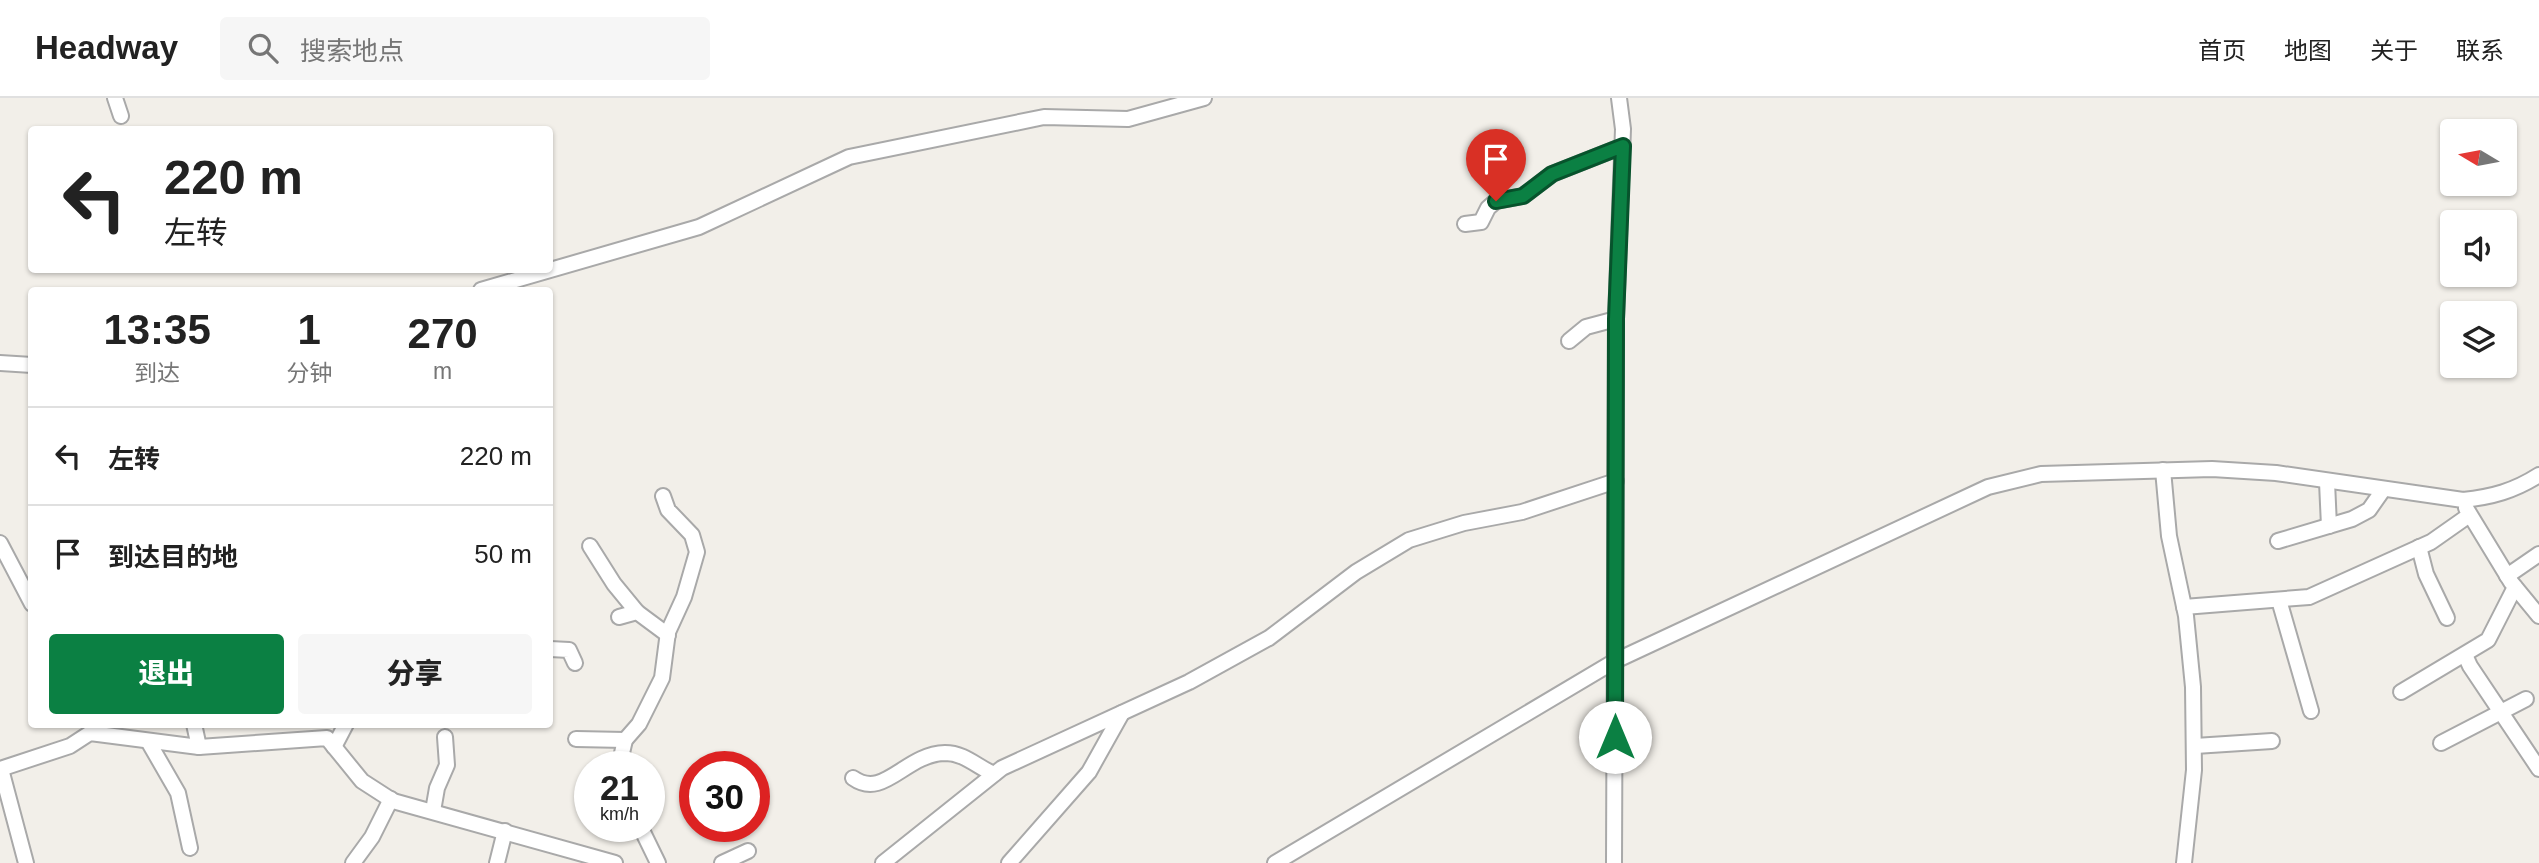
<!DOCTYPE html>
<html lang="zh">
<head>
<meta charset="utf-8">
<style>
  :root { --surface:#fff; --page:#f6f6f6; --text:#222; --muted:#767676; --line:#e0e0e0; --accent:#0b8043 }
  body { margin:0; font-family:Helvetica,"Noto Sans SC",sans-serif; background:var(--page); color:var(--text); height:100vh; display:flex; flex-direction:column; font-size:26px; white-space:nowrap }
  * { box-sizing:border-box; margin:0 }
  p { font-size:23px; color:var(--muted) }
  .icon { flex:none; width:38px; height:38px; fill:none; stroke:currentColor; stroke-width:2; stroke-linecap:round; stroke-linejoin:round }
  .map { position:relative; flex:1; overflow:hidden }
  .sheet { position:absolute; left:28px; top:189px; width:525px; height:441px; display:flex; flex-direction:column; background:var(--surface); border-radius:7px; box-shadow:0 2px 5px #0004 }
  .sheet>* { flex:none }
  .top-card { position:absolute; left:28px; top:28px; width:525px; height:147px; border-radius:7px; box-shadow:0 2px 5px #0004; background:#fff; color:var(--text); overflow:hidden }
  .needle { width:46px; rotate:280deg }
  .tools { position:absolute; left:2440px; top:21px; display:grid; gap:14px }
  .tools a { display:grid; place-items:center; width:77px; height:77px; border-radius:7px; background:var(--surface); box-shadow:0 2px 5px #0004; font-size:35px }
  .speed { position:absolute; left:574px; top:653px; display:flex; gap:14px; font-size:35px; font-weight:700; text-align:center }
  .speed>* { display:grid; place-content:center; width:91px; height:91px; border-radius:50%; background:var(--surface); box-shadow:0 2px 5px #0004; line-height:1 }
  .speed small { font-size:18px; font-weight:400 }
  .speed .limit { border:10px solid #d22; background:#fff; color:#111 }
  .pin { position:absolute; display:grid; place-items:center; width:60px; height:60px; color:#fff; margin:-72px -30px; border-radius:50% 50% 50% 0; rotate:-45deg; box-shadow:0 0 7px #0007 }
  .pin .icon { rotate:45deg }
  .me { position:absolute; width:77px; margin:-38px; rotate:0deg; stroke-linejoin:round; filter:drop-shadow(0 0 5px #0008) }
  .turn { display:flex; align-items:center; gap:24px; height:147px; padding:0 21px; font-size:32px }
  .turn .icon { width:91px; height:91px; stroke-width:2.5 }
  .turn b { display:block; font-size:49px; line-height:60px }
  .eta { display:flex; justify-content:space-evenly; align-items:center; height:119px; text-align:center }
  .eta b { font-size:42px; font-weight:800; line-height:49px }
  .action { display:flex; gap:14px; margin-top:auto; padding:14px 21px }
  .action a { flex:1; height:80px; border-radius:7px; background:var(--accent); color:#fff; font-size:28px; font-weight:800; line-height:80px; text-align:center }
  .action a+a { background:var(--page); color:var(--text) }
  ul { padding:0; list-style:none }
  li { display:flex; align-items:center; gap:21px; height:98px; padding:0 21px; border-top:2px solid var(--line) }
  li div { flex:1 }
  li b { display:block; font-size:26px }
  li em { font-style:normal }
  header { display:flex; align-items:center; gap:42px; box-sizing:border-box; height:98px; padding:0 35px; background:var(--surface); border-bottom:2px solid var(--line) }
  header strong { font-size:33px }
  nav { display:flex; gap:38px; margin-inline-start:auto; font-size:24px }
  .search { width:490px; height:63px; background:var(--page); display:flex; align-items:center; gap:18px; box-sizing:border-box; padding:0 24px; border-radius:7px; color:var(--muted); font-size:26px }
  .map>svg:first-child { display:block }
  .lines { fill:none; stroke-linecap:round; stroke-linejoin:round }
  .street-casing { stroke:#a9a9a9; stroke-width:18 }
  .street { stroke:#fff; stroke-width:14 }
  .route-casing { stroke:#07532c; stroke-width:18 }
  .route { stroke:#0b8043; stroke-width:12 }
</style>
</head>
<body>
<header>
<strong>Headway</strong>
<div class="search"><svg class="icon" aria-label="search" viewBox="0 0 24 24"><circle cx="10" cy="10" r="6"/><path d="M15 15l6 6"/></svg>搜索地点</div>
<nav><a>首页</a><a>地图</a><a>关于</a><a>联系</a></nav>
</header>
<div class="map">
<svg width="2539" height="765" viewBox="0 0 2539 765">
  <rect width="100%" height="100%" fill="#f2efe9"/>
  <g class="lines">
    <defs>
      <g id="street">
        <path d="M115,0L121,18"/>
        <path d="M1465,126L1481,124L1488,110L1496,103L1523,98L1552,76L1623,48"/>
        <path d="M481,192L699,129L849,59L1044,19L1128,21L1204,0"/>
        <path d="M1569,243L1586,229L1616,221"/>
        <path d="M0,265L32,267"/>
        <path d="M2163,372L2169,438L2186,518L2193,589L2194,672L2184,765"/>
        <path d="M2327,384L2329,428"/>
        <path d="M2466,410L2511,484L2539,518"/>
        <path d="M2278,443L2352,421L2369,412L2383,392"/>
        <path d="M0,445L32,506"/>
        <path d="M590,448L614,486L637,514"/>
        <path d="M2419,449L2426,476L2447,520"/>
        <path d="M2507,478L2539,456"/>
        <path d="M2279,502L2311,613"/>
        <path d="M2184,509L2309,499L2431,444L2468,418"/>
        <path d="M619,519L637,514L668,537"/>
        <path d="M550,551L569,552L575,565"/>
        <path d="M2465,557L2470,568L2539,671"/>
        <path d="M2401,594L2488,542L2515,489"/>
        <path d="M194,626L199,649"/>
        <path d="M576,641L625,642"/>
        <path d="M148,643L178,695L190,750"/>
        <path d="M2441,645L2526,601"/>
        <path d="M2195,648L2272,643"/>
        <path d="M334,649L346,626"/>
        <path d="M619,668L625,642L639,626L662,580L668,534L684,499L697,454L692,437L668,412L663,398"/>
        <path d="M0,671L70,648L90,635L199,649L327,640L362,683L393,703L615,765"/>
        <path d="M1,671L26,765"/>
        <path d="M853,680C884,702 905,656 945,655C965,655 977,669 994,676"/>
        <path d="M433,713L437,690L447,667L445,639"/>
        <path d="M640,728L658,765"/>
        <path d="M353,765L372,739L391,701"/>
        <path d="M497,765L505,733"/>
        <path d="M722,765L748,753"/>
        <path d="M883,765L1002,670L1189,584L1269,540L1356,474L1409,442L1464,425L1522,414L1616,383"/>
        <path d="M1009,765L1089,674L1122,615"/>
        <path d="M1275,765L1615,563L1988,389L2041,376L2212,371L2276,375L2463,402C2492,399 2514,393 2539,377"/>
        <path d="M1614,765L1616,221L1623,31L1619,0"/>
      </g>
    </defs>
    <!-- street casing -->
    <use href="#street" class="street-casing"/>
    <!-- street -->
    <use href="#street" class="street"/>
  </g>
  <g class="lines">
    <defs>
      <path id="route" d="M1496,103L1523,98L1552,76L1623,48L1616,221L1615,639"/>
    </defs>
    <!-- route casing -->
    <use href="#route" class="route-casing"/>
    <!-- route -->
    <use href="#route" class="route"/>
  </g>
</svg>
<div class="tools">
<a><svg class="needle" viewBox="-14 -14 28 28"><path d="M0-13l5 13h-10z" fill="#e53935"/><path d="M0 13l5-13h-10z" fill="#767676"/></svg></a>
<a><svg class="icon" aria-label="sound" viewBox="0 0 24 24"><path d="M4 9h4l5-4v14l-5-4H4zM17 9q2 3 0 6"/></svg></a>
<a><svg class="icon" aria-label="layers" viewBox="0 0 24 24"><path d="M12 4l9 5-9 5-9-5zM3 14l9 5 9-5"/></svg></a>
</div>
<div class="speed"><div>21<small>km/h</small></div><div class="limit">30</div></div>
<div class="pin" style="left:1496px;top:103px;background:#d93025"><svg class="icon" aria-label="arrive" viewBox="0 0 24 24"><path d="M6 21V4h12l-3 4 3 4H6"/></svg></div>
<svg class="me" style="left:1615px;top:639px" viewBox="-20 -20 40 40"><circle r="19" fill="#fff"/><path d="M0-13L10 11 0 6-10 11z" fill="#0b8043"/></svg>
<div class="top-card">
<div class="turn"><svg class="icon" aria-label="left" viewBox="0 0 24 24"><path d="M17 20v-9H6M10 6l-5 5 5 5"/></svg><div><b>220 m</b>左转</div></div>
</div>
<section class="sheet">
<div class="eta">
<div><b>13:35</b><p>到达</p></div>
<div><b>1</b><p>分钟</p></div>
<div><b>270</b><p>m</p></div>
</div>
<ul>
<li><svg class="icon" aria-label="left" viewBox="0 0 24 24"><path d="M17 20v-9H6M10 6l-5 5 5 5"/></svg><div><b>左转</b></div><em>220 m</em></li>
<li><svg class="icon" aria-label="arrive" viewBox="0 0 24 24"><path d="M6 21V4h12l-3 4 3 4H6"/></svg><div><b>到达目的地</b></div><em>50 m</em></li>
</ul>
<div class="action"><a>退出</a><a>分享</a></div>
</section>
</div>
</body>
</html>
